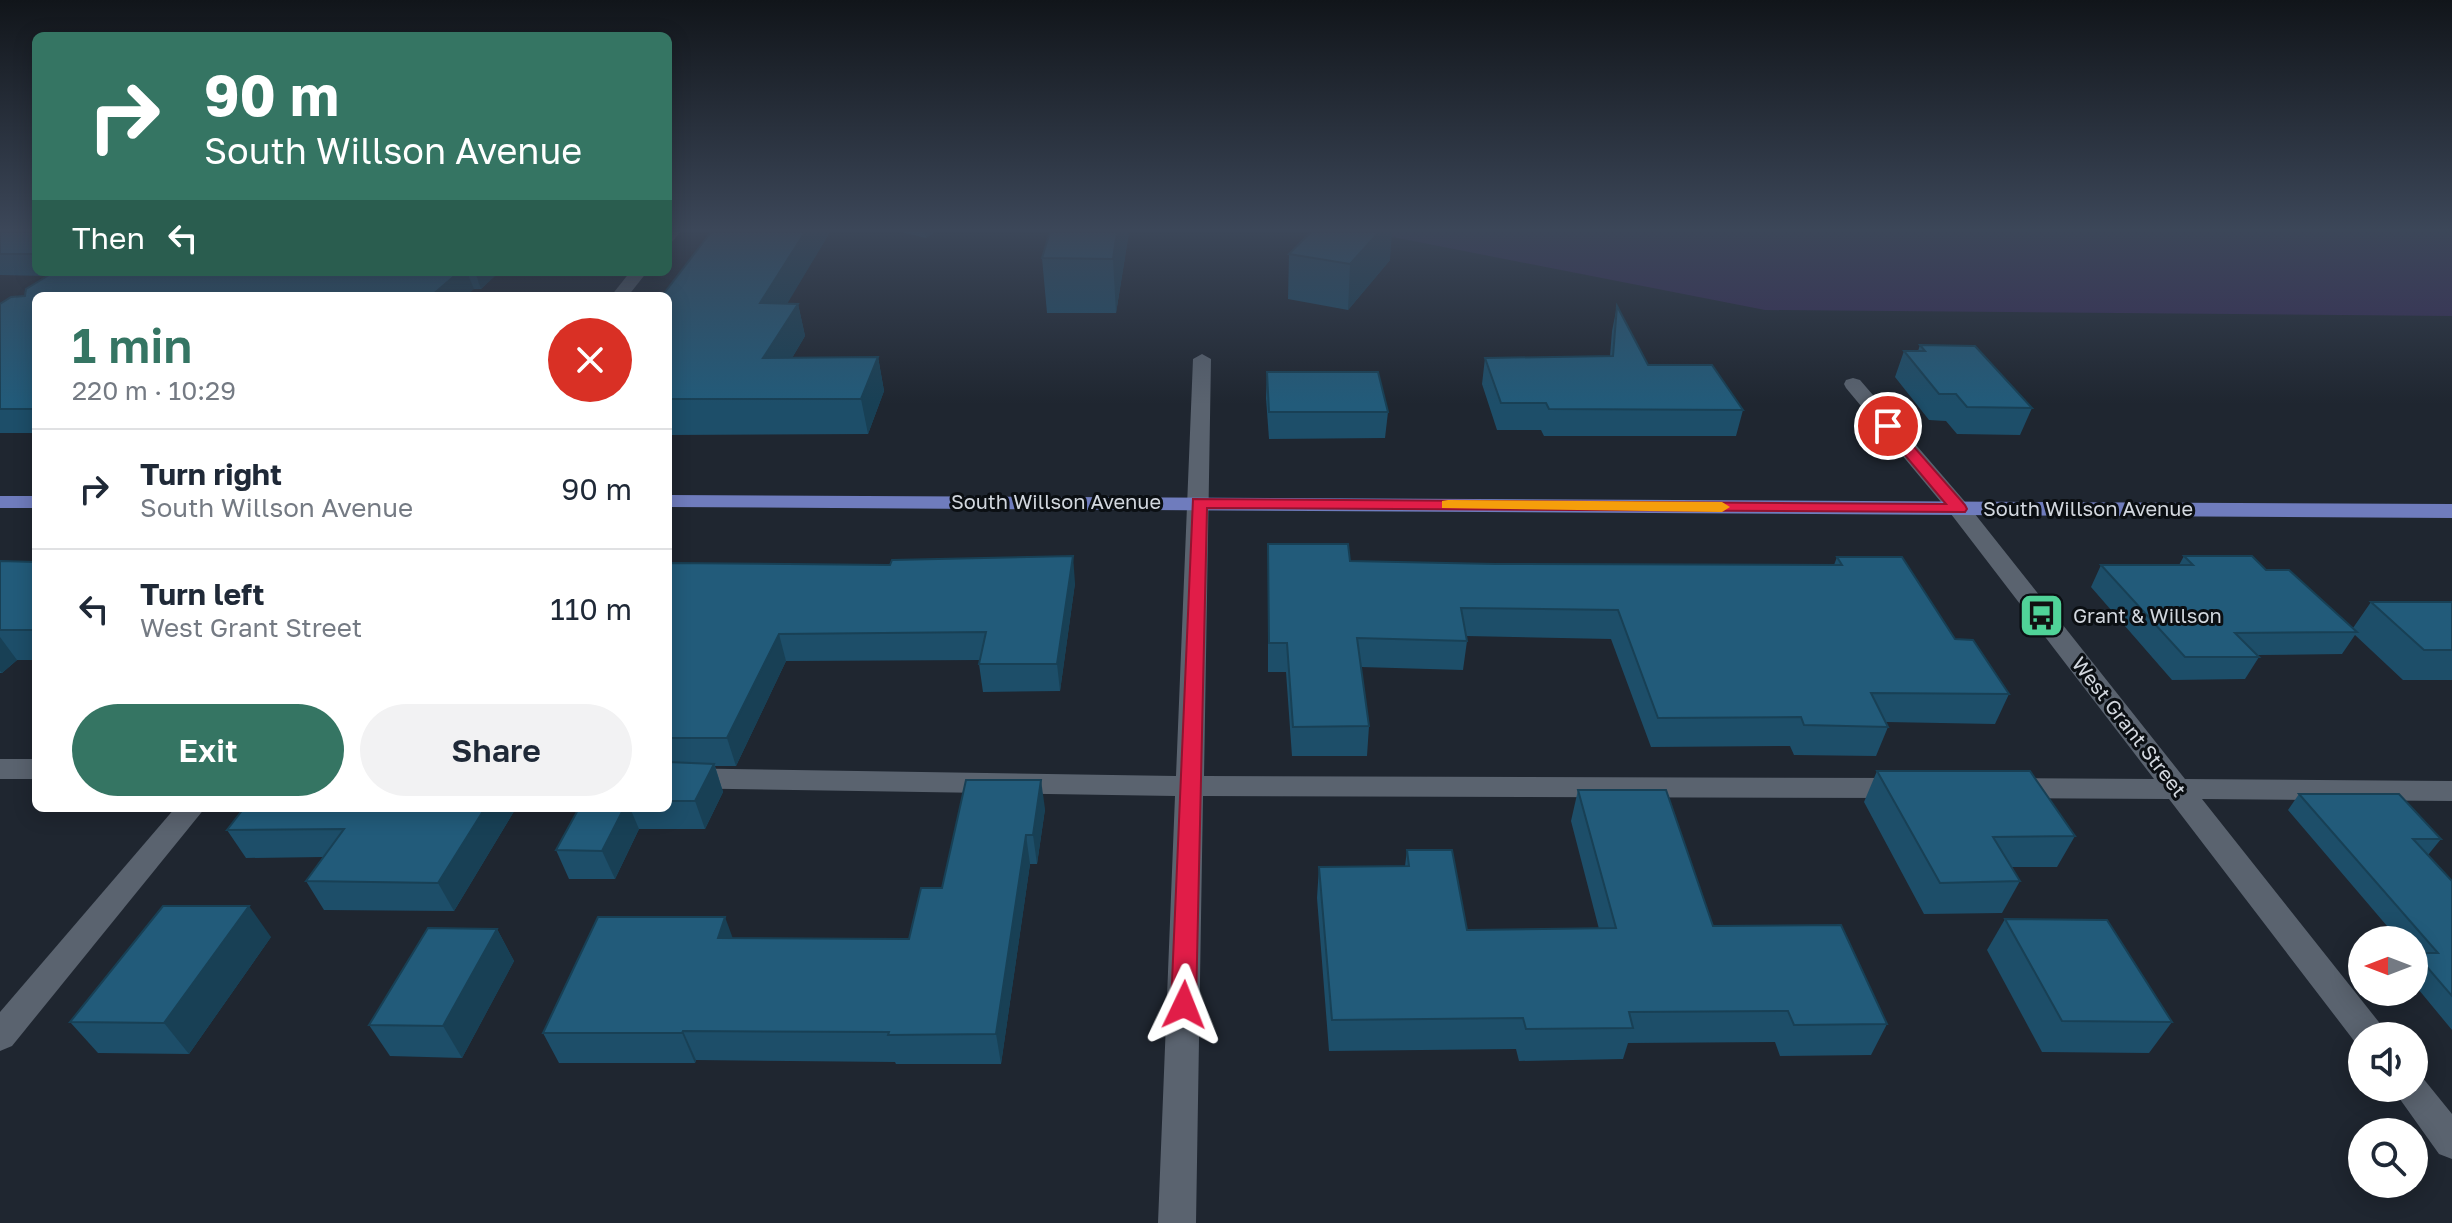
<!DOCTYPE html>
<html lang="en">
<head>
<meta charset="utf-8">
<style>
  :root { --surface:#fff; --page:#f2f2f3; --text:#1f2937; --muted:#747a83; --line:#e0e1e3; --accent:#357563 }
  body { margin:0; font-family:"Golos Text",sans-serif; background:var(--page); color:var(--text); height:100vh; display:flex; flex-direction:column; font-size:30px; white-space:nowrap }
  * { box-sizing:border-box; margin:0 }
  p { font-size:26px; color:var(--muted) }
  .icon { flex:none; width:44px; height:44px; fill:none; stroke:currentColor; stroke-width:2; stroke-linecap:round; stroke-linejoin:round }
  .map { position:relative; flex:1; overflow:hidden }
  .sheet { position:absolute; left:32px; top:292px; width:640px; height:520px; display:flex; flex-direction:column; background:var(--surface); border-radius:12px; box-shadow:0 4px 20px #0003 }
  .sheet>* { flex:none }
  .banner { position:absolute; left:32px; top:32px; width:640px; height:244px; border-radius:12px; box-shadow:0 4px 20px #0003; background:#357563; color:#fff; overflow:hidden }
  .needle { width:52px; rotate:270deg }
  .fabs { position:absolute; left:2348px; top:926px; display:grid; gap:16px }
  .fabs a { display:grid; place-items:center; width:80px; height:80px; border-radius:50%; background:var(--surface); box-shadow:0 4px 20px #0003; font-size:40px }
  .pin { position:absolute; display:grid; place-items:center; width:68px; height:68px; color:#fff; margin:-34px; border:4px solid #fff; border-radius:50%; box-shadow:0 2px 8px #0007 }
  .me { position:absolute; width:88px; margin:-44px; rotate:2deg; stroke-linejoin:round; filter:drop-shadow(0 0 6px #0008) }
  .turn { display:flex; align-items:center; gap:28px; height:168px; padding:0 40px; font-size:36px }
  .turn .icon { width:104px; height:104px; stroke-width:2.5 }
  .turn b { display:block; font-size:56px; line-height:68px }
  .then { display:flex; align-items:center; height:76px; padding:0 40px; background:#0003; gap:16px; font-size:30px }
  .round { display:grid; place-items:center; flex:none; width:84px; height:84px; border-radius:42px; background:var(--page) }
  .summary { display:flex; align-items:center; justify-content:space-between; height:136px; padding:0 40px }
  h1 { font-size:48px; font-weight:600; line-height:60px; color:var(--accent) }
  .action { display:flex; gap:16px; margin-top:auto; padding:16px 40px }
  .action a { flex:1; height:92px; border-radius:48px; background:var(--accent); color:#fff; font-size:32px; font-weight:600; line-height:92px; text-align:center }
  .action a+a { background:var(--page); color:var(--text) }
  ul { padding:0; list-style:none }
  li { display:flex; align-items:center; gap:24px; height:120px; padding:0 40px; border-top:2px solid var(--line) }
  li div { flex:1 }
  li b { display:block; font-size:30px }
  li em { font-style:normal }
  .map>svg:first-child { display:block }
  .green { fill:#362a55 }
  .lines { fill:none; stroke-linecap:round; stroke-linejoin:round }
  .minor { fill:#5a636f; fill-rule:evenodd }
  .major { fill:#6f7cbd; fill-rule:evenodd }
  .wall { fill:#1d4e69 }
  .shaded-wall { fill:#184055 }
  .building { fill:#225b7a; stroke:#184055; stroke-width:2 }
  .route { fill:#e11d48; stroke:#92132f; stroke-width:2 }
  .slow { fill:#f59e0b }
  .labels { text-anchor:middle; stroke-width:6; stroke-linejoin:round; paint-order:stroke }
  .street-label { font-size:20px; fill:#d2d7de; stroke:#0b0f13 }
  .poi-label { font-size:20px; fill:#d2d7de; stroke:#0b0f13; text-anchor:start }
</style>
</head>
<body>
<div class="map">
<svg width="2452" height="1223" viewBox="0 0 2452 1223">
  <rect width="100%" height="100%" fill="#1f2630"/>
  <!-- green -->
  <path class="green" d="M1367,232H2452V316L1765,310Z"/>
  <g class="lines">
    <!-- minor -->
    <g class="minor">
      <path d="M668,232H680L673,241L668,243Z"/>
      <path d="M630,272H647L628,296H611Z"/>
      <path d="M1202,354L1211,359L1204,776L1902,778L1912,781L1916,788L1912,795L1902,798L1203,796L1196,1223H1158L1175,796L668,788V768L1176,776L1193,359Z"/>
      <path d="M1853,378L1860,380L1967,504L2185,779L2452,781V801L2202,799L2382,1026L2387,1036H2362V1048L2358,1046L2169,799L2010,798L2000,795L1996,788L2000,781L2010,778L2154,779L1951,514L1846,388L1844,384L1846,380Z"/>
      <rect x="0" y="759" width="36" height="20"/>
      <path d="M175,808H205L12,1046L0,1051V1012Z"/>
      <path d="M2414,1074L2422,1077L2452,1114V1159L2439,1154L2392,1088H2414Z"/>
    </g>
    <!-- major -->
    <g class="major">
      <path d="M668,495L2452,504V518L668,507Z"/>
      <rect x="0" y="496" width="36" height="12"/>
    </g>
  </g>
  <!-- wall -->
  <g class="wall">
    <path d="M0,232H36V272H499L481,289L36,296V433H0V304L25,296L47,276L0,275Z"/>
    <path d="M711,232H830L787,303L798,304L805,336L792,358L878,357L884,391L868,434L668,435V296Z"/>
    <path d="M901,232H935L926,238Z"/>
    <path d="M1050,232H1129L1116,313H1047L1042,258Z"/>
    <path d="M1289,254L1390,260L1348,310L1288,299Z"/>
    <path d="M1617,306L1648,365L1743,410L1736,436H1544L1541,430H1497L1482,384L1485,358L1610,356L1612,331Z"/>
    <path d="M1920,345L2032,408L2020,435L1957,434L1946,421L1929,420L1895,377L1904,351H1918Z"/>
    <path d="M1267,372L1388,412L1385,438L1269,439L1266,398Z"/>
    <path d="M1268,544L1350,561L1496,564L1834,565L1837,557L1955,639L2009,694L1995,724L1886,722L1888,727L1876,756L1794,755L1790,746L1651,747L1611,639L1466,636L1467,641L1463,670L1361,667L1369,726L1367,756H1292L1286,672H1268Z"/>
    <path d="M2184,556L2266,570L2353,628L2371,602H2452V680H2403L2355,635L2342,654L2257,655L2259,657L2245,679L2172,680L2091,587L2101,565H2179Z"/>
    <path d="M0,561L36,562V660H17L2,673H0Z"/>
    <path d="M668,563L1075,583L1060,691L983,692L979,664L980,660L786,661L736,766H715L723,792L705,829H639L615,879H569L556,850L579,808H668Z"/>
    <path d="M1877,771L2075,836L2057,867H2011L2020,881L2002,913L1924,914L1864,802Z"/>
    <path d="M1578,790L1713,926L1887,1024L1871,1055L1780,1056L1775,1042L1628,1043L1623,1059L1519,1061L1516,1049L1329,1051L1317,898L1319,867L1405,866L1407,850L1467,930L1599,929L1571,821Z"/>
    <path d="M2299,794L2441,839L2428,855L2452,881V1030L2414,984V940H2399L2288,810Z"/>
    <path d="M244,808H516L454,911L324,910L306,881L323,857L246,858L227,830Z"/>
    <path d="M1045,809L1037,864H1030L1001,1064H896L895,1062L696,1060L695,1063H559L543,1033L733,938L909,939L942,888Z"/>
    <path d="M2005,919L2172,1022L2149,1053L2042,1052L1987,950Z"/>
    <path d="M497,929L514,961L462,1058L390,1056L369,1025Z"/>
    <path d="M271,937L189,1054L98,1053L70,1022Z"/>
  </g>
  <!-- shaded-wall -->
  <g class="shaded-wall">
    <path d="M805,232H830L768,336L760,303Z"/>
    <path d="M925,232H935L926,238Z"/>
    <path d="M1117,232H1129L1116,313L1113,259Z"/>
    <path d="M1379,232H1392L1390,260L1348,310L1350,264Z"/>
    <path d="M459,272H467L474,289L466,296H431Z"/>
    <path d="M475,272H499L481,289Z"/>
    <path d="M798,304L805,336L771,393L763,358Z"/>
    <path d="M878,357L884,391L868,434L861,399Z"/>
    <path d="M1073,556L1075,583L1060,691L1057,664Z"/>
    <path d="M779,634L786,661L736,766L727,738Z"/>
    <path d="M0,637L17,660L2,673L0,671Z"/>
    <path d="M714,764L723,792L705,829L695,801Z"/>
    <path d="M1041,780L1045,809L1037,864L1033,835Z"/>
    <path d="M485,808H516L454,911L438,883Z"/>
    <path d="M624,808H630L639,829L615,879L602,851Z"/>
    <path d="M1026,835L1030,864L1001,1064L996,1034Z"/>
    <path d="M249,906L271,937L189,1054L164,1023Z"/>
    <path d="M725,917L736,947L718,938Z"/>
    <path d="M497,929L514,961L462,1058L443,1026Z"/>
    <path d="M683,1031L696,1060L695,1063L682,1033Z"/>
  </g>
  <!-- building -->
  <g class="building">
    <rect x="0" y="232" width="36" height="22"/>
    <path d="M711,232H805L760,303L798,304L763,358L878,357L861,399H668V296H662Z"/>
    <path d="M1050,232H1117L1113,259L1042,258Z"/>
    <path d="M1311,232H1379L1350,264L1289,254Z"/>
    <path d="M54,272H459L431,296H36V409H0V304L11,297L25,296L26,289Z"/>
    <path d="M1617,306L1648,365H1712L1743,410L1549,409L1546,403H1501L1485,358L1613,356Z"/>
    <path d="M1920,345L1975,346L2032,408L1967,407L1956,394H1939L1904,351H1925Z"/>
    <path d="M1267,372H1378L1388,412H1269Z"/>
    <path d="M1268,544H1348L1350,561L1496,564L1842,565L1837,557H1902L1955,639L1973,640L2009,694L1871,693L1888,727L1804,725L1801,717L1658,718L1618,610L1461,608L1467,641L1357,638L1369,726L1293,727L1287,643H1269Z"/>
    <path d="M1073,556L1057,664H979L986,632L779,634L727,738H668V563L890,565L892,560Z"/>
    <path d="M2184,556H2252L2266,570H2289L2357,632L2235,633L2259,657H2185L2101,565H2193Z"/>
    <path d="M0,561L36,562V630H0Z"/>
    <path d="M2371,602H2452V650H2424Z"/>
    <path d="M668,762L714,764L695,801H668Z"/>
    <path d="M1877,771H2030L2075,836L1993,837L2020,881L1940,883Z"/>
    <path d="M966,780H1041L1033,835H1026L996,1034L888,1035L889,1032L683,1031L682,1033H543L598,917H725L718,938L909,939L921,888H942Z"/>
    <path d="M1578,790H1666L1713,926L1841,925L1887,1024L1794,1025L1788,1011L1629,1012L1633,1028L1526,1029L1523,1018L1332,1020L1319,867L1409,866L1407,850H1452L1467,930L1616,928Z"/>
    <path d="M2299,794H2399L2441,839H2413L2452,881V996L2415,953H2438Z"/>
    <path d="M244,808H485L438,883L306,881L344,829L227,830Z"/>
    <path d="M579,808H624L602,851L556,850Z"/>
    <path d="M163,906H249L164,1023L70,1022Z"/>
    <path d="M2005,919L2107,920L2172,1022L2062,1021Z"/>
    <path d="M428,928L497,929L443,1026L369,1025Z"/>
  </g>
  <!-- sky -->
  <linearGradient id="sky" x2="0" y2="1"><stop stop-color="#11151a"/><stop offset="0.57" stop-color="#3c4759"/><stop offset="1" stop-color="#3c4759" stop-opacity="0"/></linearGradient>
  <rect width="2452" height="404" fill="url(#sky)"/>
  <!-- route -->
  <path class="route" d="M1888,421L1893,423L1965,505L1967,509L1965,512L1207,508L1196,1005L1193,1012L1184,1015L1175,1012L1171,1005L1193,499L1946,504L1883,429V423Z"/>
  <!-- slow -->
  <path class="slow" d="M1448,500L1722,502L1730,507L1722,512L1442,508V501Z"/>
  <!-- icons -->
  <defs>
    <symbol id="bus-square" viewBox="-11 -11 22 22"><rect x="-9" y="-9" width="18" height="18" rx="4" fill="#50d398" stroke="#0b0f13"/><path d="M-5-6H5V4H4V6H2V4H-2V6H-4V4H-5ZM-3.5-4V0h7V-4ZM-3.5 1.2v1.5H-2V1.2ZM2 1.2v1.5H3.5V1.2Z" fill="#111"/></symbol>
  </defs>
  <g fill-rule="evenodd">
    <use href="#bus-square" x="2016" y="590" width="51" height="51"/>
  </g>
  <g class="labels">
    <!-- street labels -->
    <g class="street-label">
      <text x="1056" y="509">South Willson Avenue</text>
      <text x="2088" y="516">South Willson Avenue</text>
      <text transform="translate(2129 727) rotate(52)" y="7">West Grant Street</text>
    </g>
    <!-- poi labels -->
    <g class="poi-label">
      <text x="2073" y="623">Grant &amp; Willson</text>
    </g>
  </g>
</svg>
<div class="fabs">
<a><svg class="needle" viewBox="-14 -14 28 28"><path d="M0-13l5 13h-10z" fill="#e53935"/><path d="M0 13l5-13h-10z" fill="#747a83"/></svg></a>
<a><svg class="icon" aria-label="sound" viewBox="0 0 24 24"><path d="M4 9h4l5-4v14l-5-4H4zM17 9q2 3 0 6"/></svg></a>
<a><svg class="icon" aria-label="search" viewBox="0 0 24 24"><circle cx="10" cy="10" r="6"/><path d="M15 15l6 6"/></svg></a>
</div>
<div class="pin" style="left:1888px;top:426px;background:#d93025"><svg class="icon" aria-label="arrive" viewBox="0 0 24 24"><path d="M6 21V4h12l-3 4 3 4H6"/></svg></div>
<svg class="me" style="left:1184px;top:1005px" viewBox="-20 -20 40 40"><path d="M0-17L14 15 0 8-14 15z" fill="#e11d48" stroke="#fff" stroke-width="4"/></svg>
<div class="banner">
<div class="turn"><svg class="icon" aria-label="right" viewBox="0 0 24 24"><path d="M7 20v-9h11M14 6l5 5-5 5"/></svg><div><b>90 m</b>South Willson Avenue</div></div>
<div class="then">Then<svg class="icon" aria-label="left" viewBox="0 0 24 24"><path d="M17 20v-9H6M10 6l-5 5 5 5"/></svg></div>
</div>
<section class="sheet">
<div class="summary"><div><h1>1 min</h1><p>220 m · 10:29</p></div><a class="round" style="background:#d93025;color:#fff"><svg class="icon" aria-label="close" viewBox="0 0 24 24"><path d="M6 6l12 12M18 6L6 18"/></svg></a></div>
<ul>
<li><svg class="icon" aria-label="right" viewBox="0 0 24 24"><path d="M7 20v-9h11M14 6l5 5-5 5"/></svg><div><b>Turn right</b><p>South Willson Avenue</p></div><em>90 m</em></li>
<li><svg class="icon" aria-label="left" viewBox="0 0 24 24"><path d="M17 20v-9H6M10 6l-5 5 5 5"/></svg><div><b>Turn left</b><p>West Grant Street</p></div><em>110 m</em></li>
</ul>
<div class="action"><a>Exit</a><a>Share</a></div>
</section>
</div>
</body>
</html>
